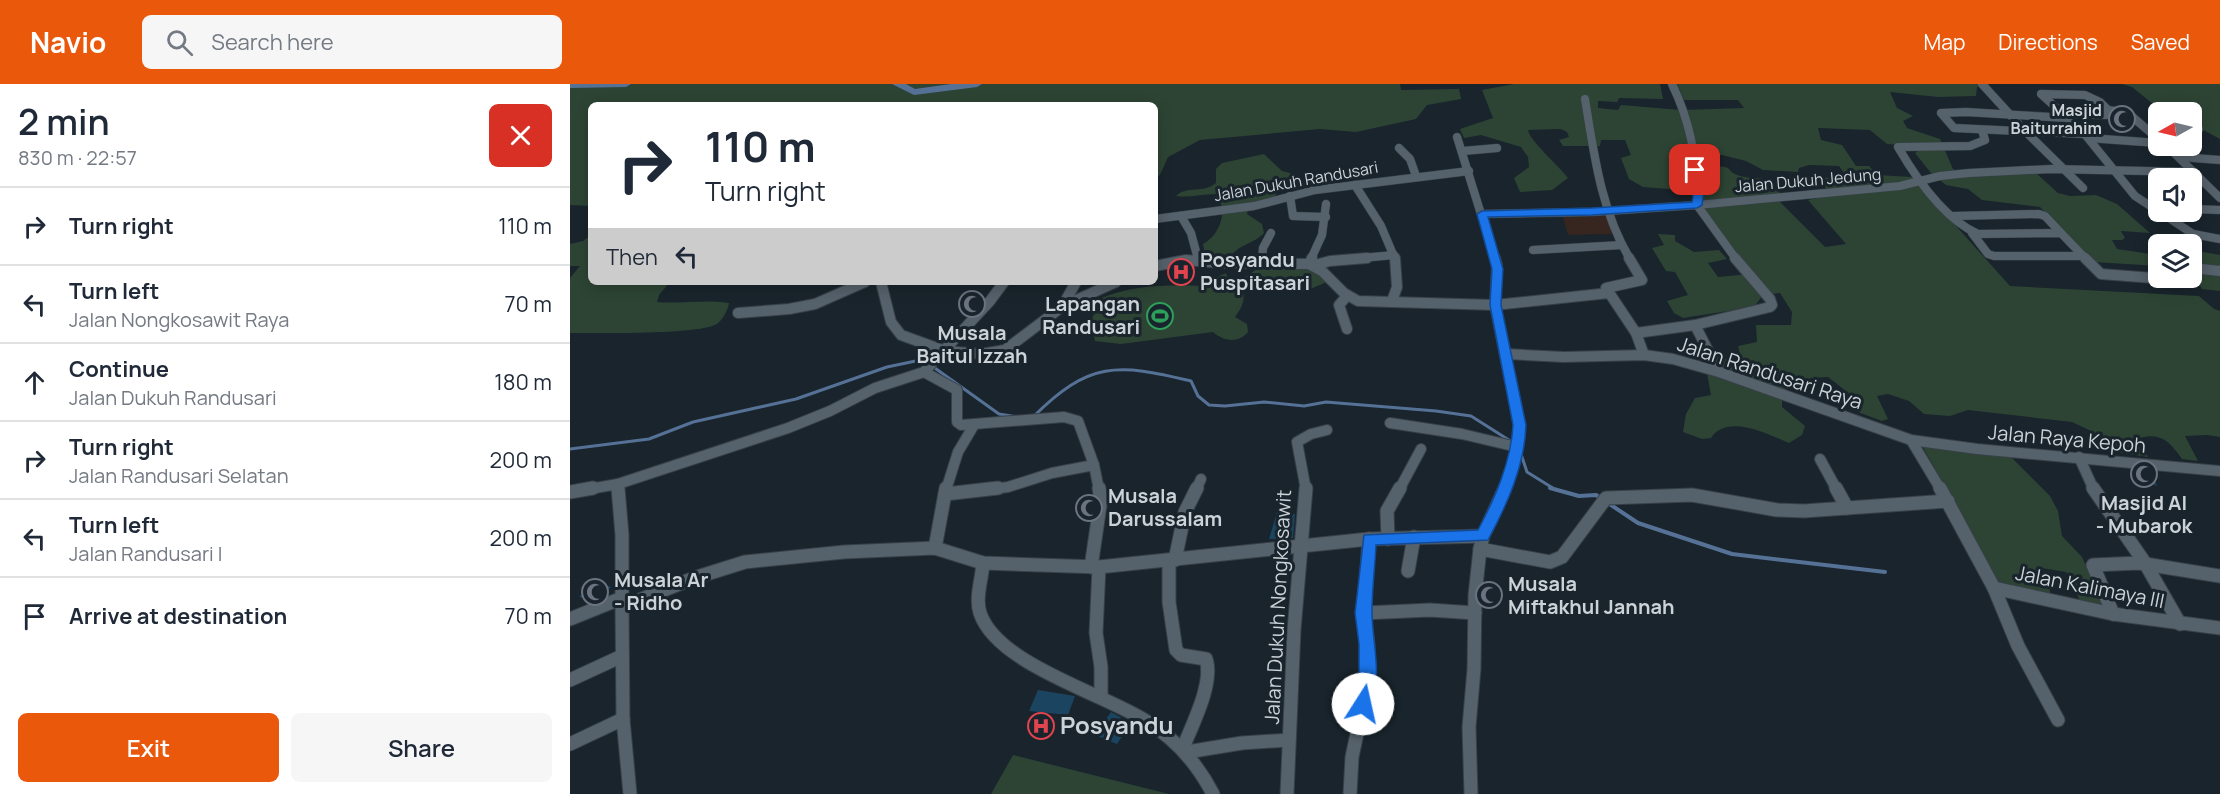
<!DOCTYPE html>
<html lang="en">
<head>
<meta charset="utf-8">
<style>
  :root { --surface:#fff; --page:#f6f6f7; --text:#1f2937; --muted:#747a83; --line:#e0e1e3; --accent:#ea580c }
  body { margin:0; font-family:Manrope,sans-serif; background:var(--page); color:var(--text); height:100vh; display:flex; flex-direction:column; font-size:22px; white-space:nowrap }
  * { box-sizing:border-box; margin:0 }
  p { font-size:20px; color:var(--muted) }
  .icon { flex:none; width:33px; height:33px; fill:none; stroke:currentColor; stroke-width:2; stroke-linecap:round; stroke-linejoin:round }
  .map { position:relative; flex:1; overflow:hidden }
  .details { display:flex; flex-direction:column; background:var(--surface); width:570px }
  .details>* { flex:none }
  .top-card { position:absolute; left:18px; top:18px; width:570px; height:183px; border-radius:9px; box-shadow:0 3px 15px #0003; background:#fff; color:var(--text); overflow:hidden }
  .needle { width:39px; rotate:262deg }
  .controls { position:absolute; left:1578px; top:18px; display:grid; gap:12px }
  .controls a { display:grid; place-items:center; width:54px; height:54px; border-radius:9px; background:var(--surface); box-shadow:0 3px 15px #0003; font-size:30px }
  .pin { position:absolute; display:grid; place-items:center; width:51px; height:51px; color:#fff; margin:-26px; border-radius:12px; box-shadow:0 3px 9px #0006 }
  .me { position:absolute; width:66px; margin:-33px; rotate:10deg; stroke-linejoin:round; filter:drop-shadow(0 0 4px #0008) }
  .turn { display:flex; align-items:center; gap:21px; height:126px; padding:0 18px; font-size:27px }
  .turn .icon { width:78px; height:78px; stroke-width:2.5 }
  .turn b { display:block; font-size:42px; line-height:51px }
  .then { display:flex; align-items:center; height:57px; padding:0 18px; background:#0003; gap:12px; font-size:22px }
  .round { display:grid; place-items:center; flex:none; width:63px; height:63px; border-radius:9px; background:var(--page) }
  .summary { display:flex; align-items:center; justify-content:space-between; height:102px; padding:0 18px }
  h1 { font-size:36px; font-weight:600; line-height:45px }
  .action { display:flex; gap:12px; margin-top:auto; padding:12px 18px }
  .action a { flex:1; height:69px; border-radius:9px; background:var(--accent); color:#fff; font-size:24px; font-weight:600; line-height:69px; text-align:center }
  .action a+a { background:var(--page); color:var(--text) }
  ul { padding:0; list-style:none }
  li { display:flex; align-items:center; gap:18px; height:78px; padding:0 18px; border-top:2px solid var(--line) }
  li div { flex:1 }
  li b { display:block; font-size:22px }
  li em { font-style:normal }
  header { display:flex; align-items:center; gap:36px; box-sizing:border-box; height:84px; padding:0 30px; background:var(--accent); color:#fff }
  header strong { font-size:28px }
  nav { display:flex; gap:33px; margin-inline-start:auto; font-size:21px }
  .search { width:420px; height:54px; background:var(--page); display:flex; align-items:center; gap:15px; box-sizing:border-box; padding:0 21px; border-radius:9px; color:var(--muted); font-size:22px }
  main { display:flex; flex:1; min-height:0 }
  .map>svg:first-child { display:block }
  .education { fill:#37251f }
  .green { fill:#2d4434; fill-rule:evenodd }
  .lines { fill:none; stroke-linecap:round; stroke-linejoin:round }
  .stream-far1 { stroke:#567196; stroke-width:3 }
  .stream { stroke:#567196; stroke-width:4 }
  .river { fill:#567196; fill-rule:evenodd }
  .building { fill:#1b4460 }
  .minor-far2-casing { stroke:#384047; stroke-width:9 }
  .minor-far1-casing { stroke:#384047; stroke-width:12 }
  .minor-casing { stroke:#384047; stroke-width:15 }
  .minor-far2 { stroke:#55616b; stroke-width:8 }
  .minor-far1 { stroke:#55616b; stroke-width:10 }
  .minor { stroke:#55616b; stroke-width:13 }
  .route { fill:#1a73e8; stroke:#114b97; stroke-width:1.5 }
  .labels { text-anchor:middle; stroke-width:6; stroke-linejoin:round; paint-order:stroke }
  .far-poi-label { font-size:16px; font-weight:bold; fill:#cbd2d8; stroke:#19242c; text-anchor:end }
  .far-street-label { font-size:16px; fill:#cbd2d8; stroke:#19242c }
  .poi-label { font-size:20px; font-weight:bold; fill:#cbd2d8; stroke:#19242c; text-anchor:start }
  .street-label { font-size:20px; fill:#cbd2d8; stroke:#19242c }
  .near-poi-label { font-size:24px; font-weight:bold; fill:#cbd2d8; stroke:#19242c; text-anchor:start }
</style>
</head>
<body>
<header>
<strong>Navio</strong>
<div class="search"><svg class="icon" aria-label="search" viewBox="0 0 24 24"><circle cx="10" cy="10" r="6"/><path d="M15 15l6 6"/></svg>Search here</div>
<nav><a>Map</a><a>Directions</a><a>Saved</a></nav>
</header>
<main>
<section class="details">
<div class="summary"><div><h1>2 min</h1><p>830 m · 22:57</p></div><a class="round" style="background:#d93025;color:#fff"><svg class="icon" aria-label="close" viewBox="0 0 24 24"><path d="M6 6l12 12M18 6L6 18"/></svg></a></div>
<ul>
<li><svg class="icon" aria-label="right" viewBox="0 0 24 24"><path d="M7 20v-9h11M14 6l5 5-5 5"/></svg><div><b>Turn right</b></div><em>110 m</em></li>
<li><svg class="icon" aria-label="left" viewBox="0 0 24 24"><path d="M17 20v-9H6M10 6l-5 5 5 5"/></svg><div><b>Turn left</b><p>Jalan Nongkosawit Raya</p></div><em>70 m</em></li>
<li><svg class="icon" aria-label="ahead" viewBox="0 0 24 24"><path d="M12 20V5M6 11l6-6 6 6"/></svg><div><b>Continue</b><p>Jalan Dukuh Randusari</p></div><em>180 m</em></li>
<li><svg class="icon" aria-label="right" viewBox="0 0 24 24"><path d="M7 20v-9h11M14 6l5 5-5 5"/></svg><div><b>Turn right</b><p>Jalan Randusari Selatan</p></div><em>200 m</em></li>
<li><svg class="icon" aria-label="left" viewBox="0 0 24 24"><path d="M17 20v-9H6M10 6l-5 5 5 5"/></svg><div><b>Turn left</b><p>Jalan Randusari I</p></div><em>200 m</em></li>
<li><svg class="icon" aria-label="arrive" viewBox="0 0 24 24"><path d="M6 21V4h12l-3 4 3 4H6"/></svg><div><b>Arrive at destination</b></div><em>70 m</em></li>
</ul>
<div class="action"><a>Exit</a><a>Share</a></div>
</section>
<div class="map">
<svg width="1650" height="710" viewBox="0 0 1650 710">
  <rect width="100%" height="100%" fill="#19242c"/>
  <!-- education -->
  <path class="education" d="M1037,132L1043,150L998,151L993,133Z"/>
  <!-- green -->
  <g class="green">
    <path d="M0,0H830L831,6L889,5L891,15L857,21L846,35L786,48L750,45L630,56L598,73L590,91L585,94V21H21V122L0,121Z"/>
    <path d="M944,0H1090L1093,15L1049,14L1047,18L1028,17V24L1048,26L1051,21L1111,26L1174,24L1168,16H1114L1107,0H1421L1407,3L1406,12L1368,13L1320,8L1327,24L1343,32L1333,37L1337,44L1370,55L1383,85L1399,92L1466,89L1488,109L1500,112L1526,111L1547,120L1580,149L1551,147L1555,154L1552,156H1542L1547,165L1588,171V182L1524,178L1470,123L1412,116L1398,105L1376,101L1361,89L1345,69L1348,67L1342,62L1317,60L1300,46L1248,44L1251,56L1272,61L1286,82H1299L1307,91L1342,93L1440,202L1629,212L1644,225L1650,227V353L1637,351L1615,352L1628,377L1612,375C1600,358 1591,348 1570,354L1578,373L1547,368L1540,356L1502,338L1398,326L1380,332L1354,330L1339,317L1318,310L1307,312L1318,335L1312,337L1280,325L1281,311L1258,293L1240,294L1237,301H1220L1212,314V323L1235,342L1232,351L1219,359C1198,350 1157,329 1141,354L1132,355L1113,348L1116,330L1125,314L1141,311L1137,289L1153,285L1151,275L1171,274L1168,262L1187,258L1186,241H1221L1222,228L1210,209L1193,211L1184,223L1113,234L1104,229L1097,217L1118,211L1105,188L1096,187L1082,164L1094,161L1088,150L1105,151V157L1124,168L1149,166L1157,175L1138,179L1148,193L1181,190L1143,141L1130,115L1112,106L1073,103L1059,95L1051,74L1061,71L1055,56H1031L1030,62H993L989,56L999,53L997,48L991,45L958,46C959,56 990,83 998,94L982,106L950,108L944,94L959,83L958,73L951,63L911,51L894,54L890,45L923,34L912,6ZM1126,70L1152,71L1176,77L1193,86L1228,88L1229,84L1239,81L1269,82L1277,93L1251,94V99L1260,109L1257,112L1238,116L1276,160L1255,163L1210,118C1212,85 1182,99 1165,90C1162,89 1160,86 1158,84C1150,81 1138,82 1129,81Z"/>
    <path d="M1552,0H1650V55L1622,40V28H1593L1562,3Z"/>
    <path d="M694,70L712,87L724,90L723,94L713,96L704,114L680,119L677,130L692,140L694,149C684,160 669,160 660,173L644,174L635,170L633,160C650,151 659,126 646,110C632,110 619,114 606,112C617,101 633,110 646,99V85L652,79Z"/>
    <path d="M21,151V198H100L89,211L87,218C111,220 135,215 159,219C158,226 153,235 148,239C136,251 23,249 0,249V194L10,182H0V160L13,157Z"/>
    <path d="M1622,166L1650,171V184L1642,183L1650,193V207L1632,205L1622,188Z"/>
    <path d="M693,181L745,183L757,198L733,208L675,193Z"/>
    <path d="M656,189L659,198L670,201C677,214 673,222 665,233L677,240L678,248C668,260 653,257 643,248L551,260L525,257L520,237L528,225L529,215C561,201 597,201 632,202L633,199Z"/>
    <path d="M1351,360L1441,373L1480,412L1488,427L1492,452L1512,473L1537,528L1512,521L1496,488L1472,484L1482,513L1432,503Z"/>
    <path d="M443,671L599,710H421Z"/>
  </g>
  <g class="lines">
    <!-- stream-far1 -->
    <g class="stream-far1">
      <path d="M463,333C519,277 547,279 621,297L628,312L639,321L655,322L694,318L734,322L756,318L866,327L901,332L942,358"/>
      <path d="M949,364L957,388L986,406"/>
      <path d="M0,365L79,355L123,338L226,315L317,283L360,274L362,282L429,330L448,333"/>
    </g>
    <!-- stream -->
    <g class="stream">
      <path d="M980,404L1009,412L1026,411L1032,415"/>
      <path d="M1038,419L1068,439L1162,470L1315,488"/>
    </g>
    <!-- river -->
    <g class="river">
      <path d="M0,0H61L56,3L0,4Z"/>
      <path d="M322,0H336L345,5L381,0H412L407,3L344,11Z"/>
    </g>
  </g>
  <!-- building -->
  <g class="building">
    <path d="M1562,386L1581,388L1587,402L1567,394Z"/>
    <path d="M707,428L725,430L723,454L699,455Z"/>
    <path d="M26,498L41,503L29,514L22,517L9,513Z"/>
    <path d="M915,503L928,505L925,520L914,518Z"/>
    <path d="M468,606L505,612L498,631L459,627Z"/>
    <path d="M541,628L561,639L547,660L525,651Z"/>
  </g>
  <g class="lines">
    <defs>
      <g id="minor-far2">
        <path d="M1102,0C1120,37 1128,80 1127,121"/>
        <path d="M1412,0L1455,47L1513,104"/>
        <path d="M1015,15C1024,70 1031,127 1060,175"/>
        <path d="M1494,30L1536,31L1538,26"/>
        <path d="M1498,34L1396,28L1371,29L1384,44L1515,50"/>
        <path d="M1622,45H1629"/>
        <path d="M1412,46L1415,56L1400,62L1328,63C1346,94 1374,135 1408,150L1491,149L1516,175"/>
        <path d="M887,53L925,175"/>
        <path d="M1519,54L1588,59"/>
        <path d="M1588,55L1558,29L1538,26L1530,18L1515,11L1471,10L1513,48L1565,112L1588,127"/>
        <path d="M1597,62L1650,114"/>
        <path d="M829,64L840,75L846,92"/>
        <path d="M893,67L927,64"/>
        <path d="M1610,73L1650,76"/>
        <path d="M785,101L811,142L825,175"/>
        <path d="M720,112L723,132L756,133"/>
        <path d="M1127,121L1166,175"/>
        <path d="M1622,125L1650,126"/>
        <path d="M1590,128L1623,150L1650,155"/>
        <path d="M912,130L1022,128L1127,121L1330,102L1370,92L1399,89L1481,85L1624,88"/>
        <path d="M611,132L621,149L628,175"/>
        <path d="M1384,132L1469,130L1475,132L1491,149"/>
        <path d="M585,135L684,122L745,106L899,87"/>
        <path d="M1402,149L1418,170L1424,172H1513"/>
        <path d="M963,166L1052,161"/>
        <path d="M692,175L693,164L701,149"/>
        <path d="M741,175L752,151L756,120"/>
        <path d="M781,175L824,171"/>
      </g>
      <g id="minor-far1">
        <path d="M627,174L628,177"/>
        <path d="M925,174L927,181L925,221L949,341V358L934,406"/>
        <path d="M1059,174L1072,196L1036,204L1066,249L1074,271"/>
        <path d="M1515,174L1531,190L1623,197L1622,193"/>
        <path d="M692,179V174"/>
        <path d="M739,180L742,174"/>
        <path d="M745,181L760,177L797,174"/>
        <path d="M585,182L616,176L650,179L739,180L752,187L774,209L788,217L925,221L1039,209"/>
        <path d="M1622,184L1650,187"/>
        <path d="M311,198L321,238L331,251L375,267L411,270L435,266L493,222L546,198"/>
        <path d="M777,212L769,221L777,245"/>
        <path d="M822,217L827,203L825,174"/>
        <path d="M493,221L506,198"/>
        <path d="M168,229L219,225L245,220L295,198"/>
        <path d="M1125,241L1149,288"/>
        <path d="M1066,249L1125,241L1200,223L1202,221L1200,215L1165,174"/>
        <path d="M937,270L994,273L1074,271L1103,275L1149,288L1341,356L1407,365L1650,387"/>
        <path d="M354,288L420,217L434,198"/>
        <path d="M820,339L892,350L947,363"/>
        <path d="M1341,356L1371,406"/>
        <path d="M1509,373L1524,406"/>
        <path d="M1250,375L1267,406"/>
        <path d="M48,400V406"/>
        <path d="M14,406L48,400L218,344L260,327L305,304L354,288L387,306V338L391,341L494,333L508,337L524,381L529,406"/>
        <path d="M376,406L388,368L404,341"/>
        <path d="M415,406L438,403L482,389L524,381"/>
        <path d="M626,406L631,395"/>
        <path d="M736,406L727,358L741,350L757,346"/>
        <path d="M829,406L851,365"/>
      </g>
      <g id="minor">
        <path d="M48,404L52,451V523"/>
        <path d="M1266,404L1277,424"/>
        <path d="M1370,404L1424,504L1448,562L1488,636"/>
        <path d="M1523,404L1575,479L1610,540"/>
        <path d="M0,408L23,404"/>
        <path d="M375,410L428,404"/>
        <path d="M818,455L817,427L830,404"/>
        <path d="M365,464L376,404"/>
        <path d="M910,465L980,478L992,473L1036,414L1122,411L1207,426L1234,427L1378,417"/>
        <path d="M605,476L615,428L627,404"/>
        <path d="M599,477V518L606,566L611,571L636,575C644,599 622,641 613,664"/>
        <path d="M413,479C412,495 405,514 410,529C427,580 532,609 576,637C606,655 627,679 643,710"/>
        <path d="M521,483L531,415L529,404"/>
        <path d="M529,483L526,549L531,583V613"/>
        <path d="M838,487L844,453"/>
        <path d="M1424,504L1543,530L1650,544"/>
        <path d="M794,529L860,526L905,529"/>
        <path d="M1543,530L1523,481L1569,479L1650,492"/>
        <path d="M0,535L52,514"/>
        <path d="M0,596L52,572"/>
        <path d="M0,660L53,635"/>
        <path d="M617,668L672,659L719,656"/>
        <path d="M60,710L53,635L52,523L124,494L175,478L274,468L365,464L413,479L529,483L799,455L913,452"/>
        <path d="M717,710L724,546L736,404"/>
        <path d="M780,710L782,673L798,598V560L794,529L799,455"/>
        <path d="M901,710L899,643L904,585L905,511L910,465L913,452L935,404"/>
      </g>
    </defs>
    <!-- minor-far2 casing -->
    <use href="#minor-far2" class="minor-far2-casing"/>
    <!-- minor-far1 casing -->
    <use href="#minor-far1" class="minor-far1-casing"/>
    <!-- minor casing -->
    <use href="#minor" class="minor-casing"/>
    <!-- minor-far2 -->
    <use href="#minor-far2" class="minor-far2"/>
    <!-- minor-far1 -->
    <use href="#minor-far1" class="minor-far1"/>
    <!-- minor -->
    <use href="#minor" class="minor"/>
  </g>
  <!-- route -->
  <path class="route" d="M1125,83L1130,86L1134,106L1132,121L1127,124L1022,131L918,133L933,185L931,221L956,341C955,381 937,421 918,456L806,461C805,483 802,506 802,527C802,561 814,592 799,626L793,628L786,626L784,620L789,598V560L785,529L794,451L908,446C925,414 941,378 943,341L920,221L922,185L907,130L912,127L1022,124L1122,118L1124,106L1120,86Z"/>
  <!-- icons -->
  <defs>
    <symbol id="mosque-ring" viewBox="-11 -11 22 22"><circle r="9.5" fill="#19242c" stroke="#6b7280" stroke-width="1.5"/><path d="M3.5-4.9A6 6 0 1 0 3.5 4.9A5 5 0 1 1 3.5-4.9Z" fill="#6b7280"/></symbol>
    <symbol id="hospital-ring" viewBox="-11 -11 22 22"><circle r="9.5" fill="#19242c" stroke="#e0444e" stroke-width="1.5"/><path d="M-5-5h3v3.5h4V-5h3V5h-3V1.5h-4V5h-3Z" fill="#e0444e"/></symbol>
    <symbol id="stadium-ring" viewBox="-11 -11 22 22"><circle r="9.5" fill="#19242c" stroke="#2e9e5b" stroke-width="1.5"/><path d="M0-5a6.5 5 0 1 0 0 10a6.5 5 0 1 0 0-10ZM-3.5-1.8h7v3.6h-7Z" fill="#2e9e5b"/></symbol>
  </defs>
  <g fill-rule="evenodd">
    <use href="#mosque-ring" x="1537" y="20" width="30" height="30"/>
    <use href="#hospital-ring" x="596" y="173" width="30" height="30"/>
    <use href="#mosque-ring" x="387" y="205" width="30" height="30"/>
    <use href="#stadium-ring" x="575" y="217" width="30" height="30"/>
    <use href="#mosque-ring" x="1559" y="375" width="30" height="30"/>
    <use href="#mosque-ring" x="504" y="409" width="30" height="30"/>
    <use href="#mosque-ring" x="10" y="493" width="30" height="30"/>
    <use href="#mosque-ring" x="904" y="496" width="30" height="30"/>
    <use href="#hospital-ring" x="456" y="627" width="30" height="30"/>
  </g>
  <g class="labels">
    <!-- far-poi labels -->
    <g class="far-poi-label">
      <text x="1532" y="32">Masjid<tspan x="1532" dy="18">Baiturrahim</tspan></text>
    </g>
    <!-- far-street labels -->
    <g class="far-street-label">
      <text transform="translate(1238 96) rotate(-5)" y="6">Jalan Dukuh Jedung</text>
      <text transform="translate(726 97) rotate(-10)" y="6">Jalan Dukuh Randusari</text>
    </g>
    <!-- poi labels -->
    <g class="poi-label">
      <text x="630" y="183">Posyandu<tspan x="630" dy="23">Puspitasari</tspan></text>
      <text x="570" y="227" text-anchor="end">Lapangan<tspan x="570" dy="23">Randusari</tspan></text>
      <text x="402" y="256" text-anchor="middle">Musala<tspan x="402" dy="23">Baitul Izzah</tspan></text>
      <text x="538" y="419">Musala<tspan x="538" dy="23">Darussalam</tspan></text>
      <text x="1574" y="426" text-anchor="middle">Masjid Al<tspan x="1574" dy="23">- Mubarok</tspan></text>
      <text x="44" y="503">Musala Ar<tspan x="44" dy="23">- Ridho</tspan></text>
      <text x="938" y="507">Musala<tspan x="938" dy="23">Miftakhul Jannah</tspan></text>
    </g>
    <!-- street labels -->
    <g class="street-label">
      <text transform="translate(1200 289) rotate(18)" y="7">Jalan Randusari Raya</text>
      <text transform="translate(1497 355) rotate(5)" y="7">Jalan Raya Kepoh</text>
      <text transform="translate(1520 503) rotate(11)" y="7">Jalan Kalimaya III</text>
      <text transform="translate(708 523) rotate(-87)" y="7">Jalan Dukuh Nongkosawit</text>
    </g>
    <!-- near-poi labels -->
    <g class="near-poi-label">
      <text x="490" y="650">Posyandu</text>
    </g>
  </g>
</svg>
<div class="controls">
<a><svg class="needle" viewBox="-14 -14 28 28"><path d="M0-13l5 13h-10z" fill="#e53935"/><path d="M0 13l5-13h-10z" fill="#747a83"/></svg></a>
<a><svg class="icon" aria-label="sound" viewBox="0 0 24 24"><path d="M4 9h4l5-4v14l-5-4H4zM17 9q2 3 0 6"/></svg></a>
<a><svg class="icon" aria-label="layers" viewBox="0 0 24 24"><path d="M12 4l9 5-9 5-9-5zM3 14l9 5 9-5"/></svg></a>
</div>
<div class="pin" style="left:1125px;top:86px;background:#d93025"><svg class="icon" aria-label="arrive" viewBox="0 0 24 24"><path d="M6 21V4h12l-3 4 3 4H6"/></svg></div>
<svg class="me" style="left:793px;top:620px" viewBox="-20 -20 40 40"><circle r="19" fill="#fff"/><path d="M0-13L10 11 0 6-10 11z" fill="#1a73e8"/></svg>
<div class="top-card">
<div class="turn"><svg class="icon" aria-label="right" viewBox="0 0 24 24"><path d="M7 20v-9h11M14 6l5 5-5 5"/></svg><div><b>110 m</b>Turn right</div></div>
<div class="then">Then<svg class="icon" aria-label="left" viewBox="0 0 24 24"><path d="M17 20v-9H6M10 6l-5 5 5 5"/></svg></div>
</div>
</div>
</main>
</body>
</html>
